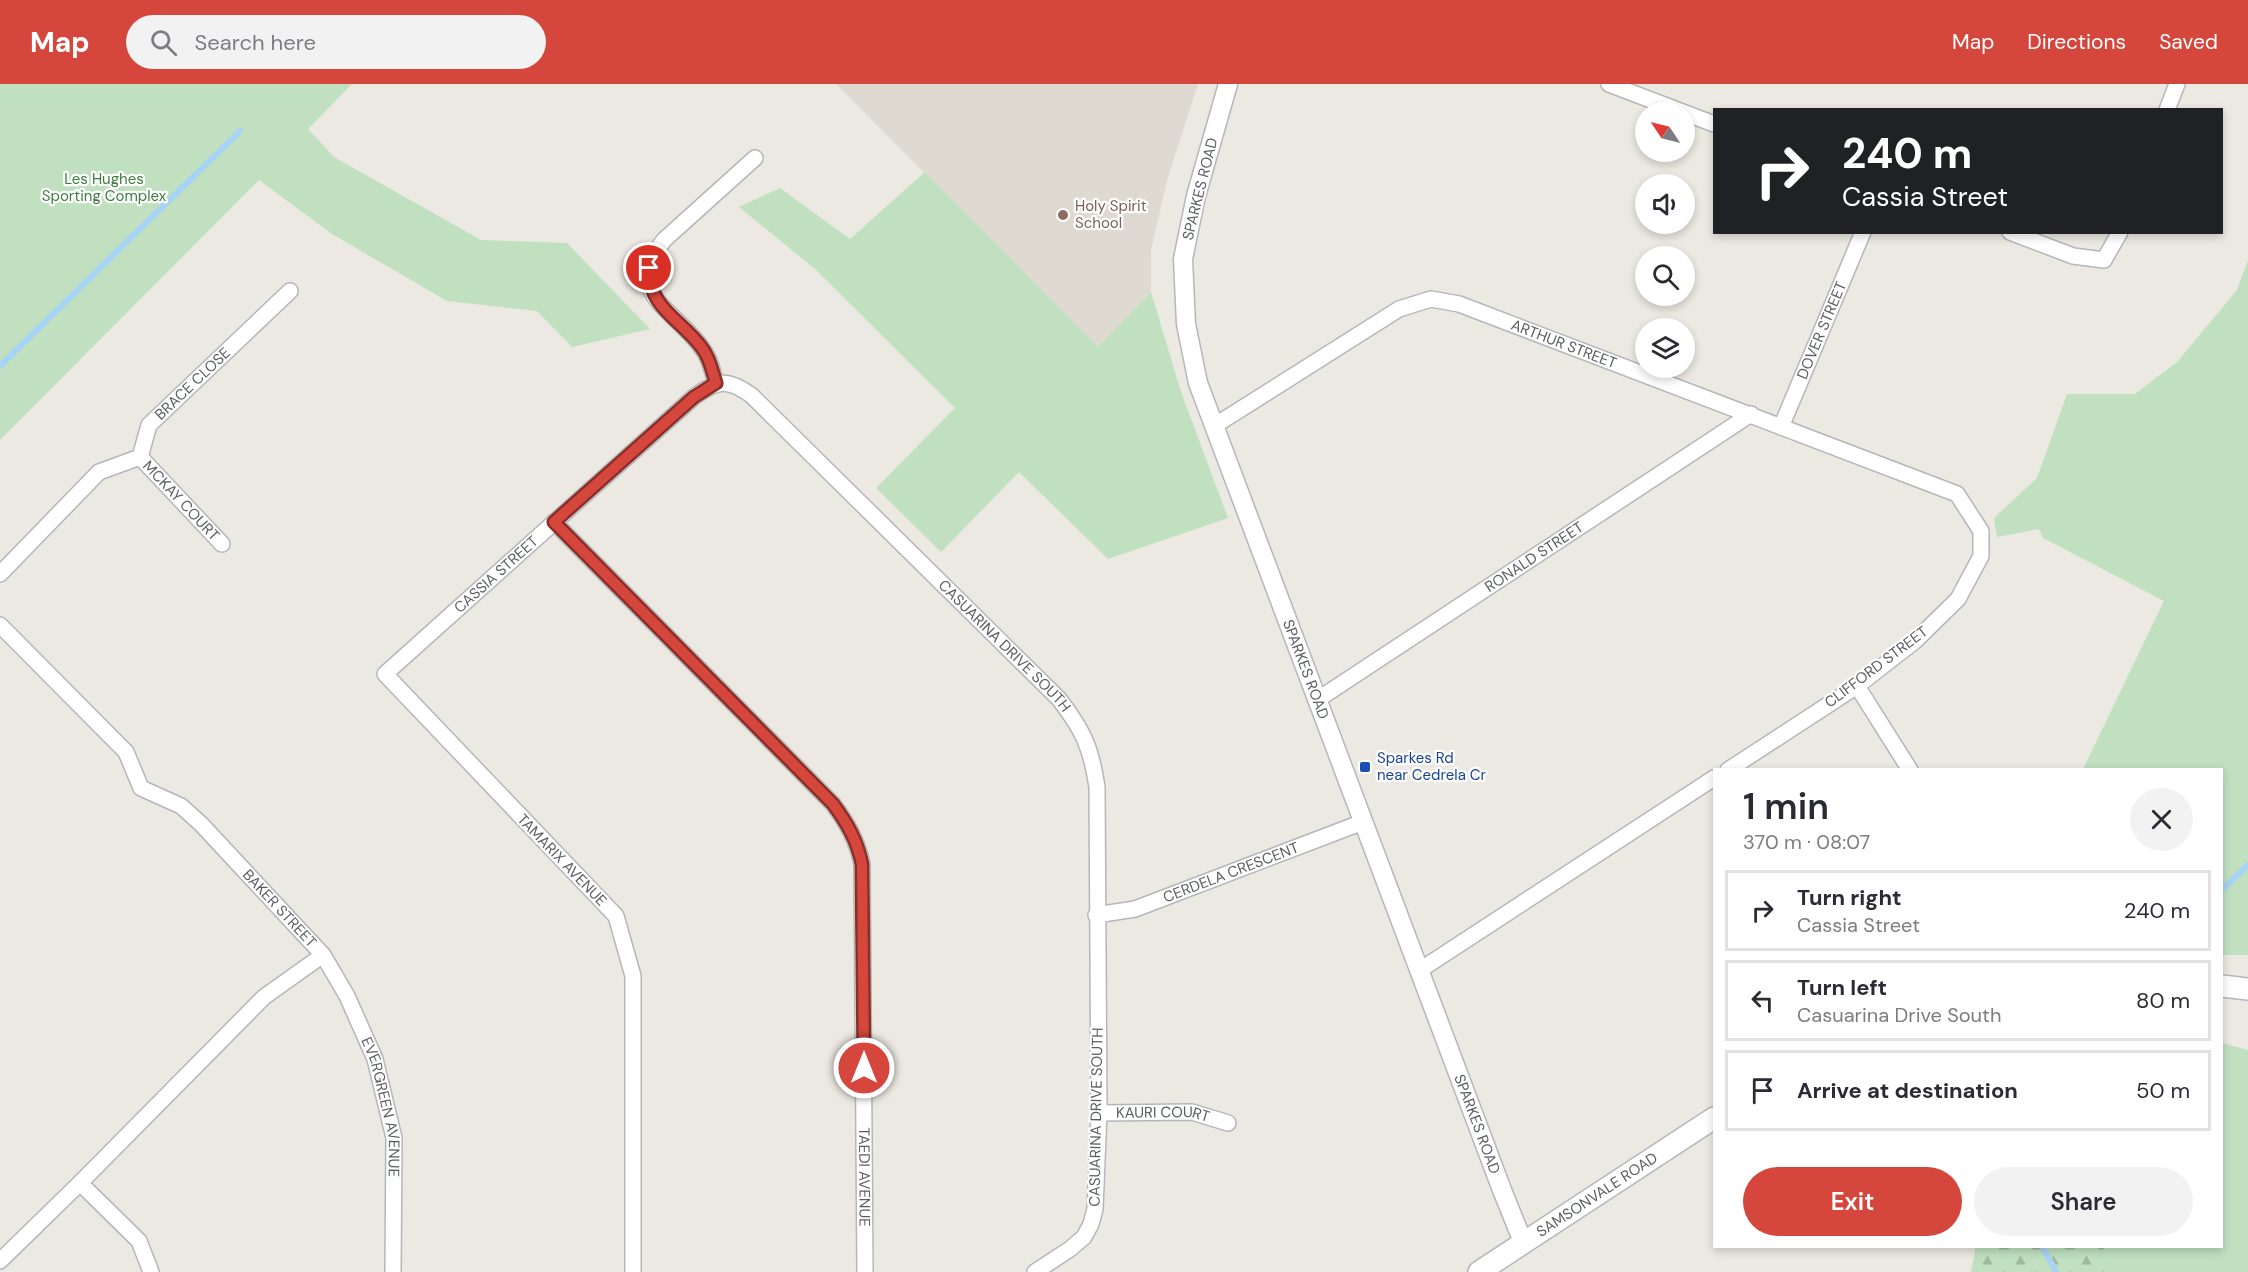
<!DOCTYPE html>
<html lang="en">
<head>
<meta charset="utf-8">
<style>
  :root { --surface:#fff; --page:#f2f2f3; --text:#2b2b33; --muted:#7c7c81; --line:#e1e1e2; --accent:#d5463d }
  body { margin:0; font-family:"DM Sans",sans-serif; background:var(--page); color:var(--text); height:100vh; display:flex; flex-direction:column; font-size:22px; white-space:nowrap }
  * { box-sizing:border-box; margin:0 }
  p { font-size:20px; color:var(--muted) }
  .icon { flex:none; width:33px; height:33px; fill:none; stroke:currentColor; stroke-width:2; stroke-linecap:round; stroke-linejoin:round }
  .map { position:relative; flex:1; overflow:hidden }
  .drawer { position:absolute; left:1713px; top:684px; width:510px; height:480px; display:flex; flex-direction:column; background:var(--surface); border-radius:0px; box-shadow:0 3px 9px #0003 }
  .drawer>* { flex:none }
  .guide { position:absolute; left:1713px; top:24px; width:510px; height:126px; border-radius:0px; box-shadow:0 3px 9px #0003; background:#202124; color:#fff; overflow:hidden }
  .needle { width:39px; rotate:305deg }
  .fabs { position:absolute; left:1635px; top:18px; display:grid; gap:12px }
  .fabs a { display:grid; place-items:center; width:60px; height:60px; border-radius:50%; background:var(--surface); box-shadow:0 3px 9px #0003; font-size:30px }
  .pin { position:absolute; display:grid; place-items:center; width:51px; height:51px; color:#fff; margin:-26px; border:3px solid #fff; border-radius:50%; box-shadow:0 2px 6px #0007 }
  .me { position:absolute; width:66px; margin:-33px; rotate:0deg; stroke-linejoin:round; filter:drop-shadow(0 0 4px #0008) }
  .turn { display:flex; align-items:center; gap:21px; height:126px; padding:0 30px; font-size:27px }
  .turn .icon { width:78px; height:78px; stroke-width:2.5 }
  .turn b { display:block; font-size:42px; line-height:51px }
  .round { display:grid; place-items:center; flex:none; width:63px; height:63px; border-radius:32px; background:var(--page) }
  .overview { display:flex; align-items:center; justify-content:space-between; height:102px; padding:0 30px }
  h1 { font-size:36px; font-weight:600; line-height:45px }
  .button { display:flex; gap:12px; margin-top:auto; padding:12px 30px }
  .button a { flex:1; height:69px; border-radius:36px; background:var(--accent); color:#fff; font-size:24px; font-weight:600; line-height:69px; text-align:center }
  .button a+a { background:var(--page); color:var(--text) }
  ul { padding:0; list-style:none }
  li { display:flex; align-items:center; gap:18px; height:81px; margin:0 12px 9px; padding:0 18px; border:3px solid var(--line); border-radius:0px }
  li div { flex:1 }
  li b { display:block; font-size:22px }
  li em { font-style:normal }
  header { display:flex; align-items:center; gap:36px; box-sizing:border-box; height:84px; padding:0 30px; background:var(--accent); color:#fff }
  header strong { font-size:28px }
  nav { display:flex; gap:33px; margin-inline-start:auto; font-size:21px }
  .search { width:420px; height:54px; background:var(--page); display:flex; align-items:center; gap:15px; box-sizing:border-box; padding:0 21px; border-radius:33px; color:var(--muted); font-size:22px }
  .map>svg:first-child { display:block }
  .education { fill:#dedad2 }
  .forest { fill:url(#forest-firs) }
  .park { fill:#c0e0c0 }
  .lines { fill:none; stroke-linecap:round; stroke-linejoin:round }
  .stream { stroke:#a7d4f5; stroke-width:6 }
  .minor-casing { stroke:#b4b7ba; stroke-width:18 }
  .tertiary-casing { stroke:#b4b7ba; stroke-width:21 }
  .secondary-casing { stroke:#b3b6ba; stroke-width:24 }
  .minor { stroke:#fff; stroke-width:15 }
  .tertiary { stroke:#fff; stroke-width:18 }
  .secondary { stroke:#fff; stroke-width:21 }
  .route-casing { stroke:#8a2e28; stroke-width:15 }
  .route { stroke:#d5463d; stroke-width:10 }
  .education-dot { fill:#8d6e63; stroke:#fff; stroke-width:2 }
  .transit-dot { fill:#1a4fb4; stroke:#fff; stroke-width:2 }
  .labels { text-anchor:middle; stroke-width:4.5; stroke-linejoin:round; paint-order:stroke }
  .park-label { font-size:15px; fill:#3d7c3e; stroke:#fff }
  .street-label { font-size:15px; fill:#5a5d60; stroke:#fff }
  .education-label { font-size:15px; fill:#785e54; stroke:#fff; text-anchor:start }
  .transit-label { font-size:15px; fill:#164399; stroke:#fff; text-anchor:start }
</style>
</head>
<body>
<header>
<strong>Map</strong>
<div class="search"><svg class="icon" aria-label="search" viewBox="0 0 24 24"><circle cx="10" cy="10" r="6"/><path d="M15 15l6 6"/></svg>Search here</div>
<nav><a>Map</a><a>Directions</a><a>Saved</a></nav>
</header>
<div class="map">
<svg width="2248" height="1188" viewBox="0 0 2248 1188">
  <defs>
    <pattern id="forest-firs" width="22" height="20" patternUnits="userSpaceOnUse" patternTransform="scale(1.5)"><rect width="22" height="20" fill="#c0e0c0"/><path d="M5 1l3.5 6h-7zM16 11l3.5 6h-7z" fill="#9fb99f"/></pattern>
  </defs>
  <rect width="100%" height="100%" fill="#ebe9e1"/>
  <!-- education -->
  <path class="education" d="M836,0H1198L1167,96L1151,166V208L1098,264Z"/>
  <!-- forest -->
  <path class="forest" d="M1976,1162L2103,1163L2120,1188H1971Z"/>
  <!-- park -->
  <g class="park">
    <path d="M0,0H352L308,45L334,73L481,156L567,159L650,245L572,263L537,227L447,217L332,150L259,96L0,356Z"/>
    <path d="M925,88L1098,263L1151,208L1181,308L1228,434L1108,475L1019,388L941,468L876,404L955,324L815,185L739,123L780,104L850,155Z"/>
    <path d="M2248,176V871H2222V686L2083,685L2164,517L2043,454L2039,445L1997,453L1994,434L2037,394L2067,310H2135L2177,278L2237,206Z"/>
    <path d="M2222,959L2248,966V1188H2120L2103,1163L2222,1162Z"/>
  </g>
  <g class="lines">
    <!-- stream -->
    <g class="stream">
      <path d="M0,282L240,47"/>
      <path d="M2222,806L2248,781"/>
      <path d="M2042,1162L2056,1188"/>
    </g>
    <defs>
      <g id="minor">
        <path d="M1609,0L1714,40"/>
        <path d="M2167,26L2177,0"/>
        <path d="M2010,148L2073,172L2104,176L2120,148"/>
        <path d="M716,299C712,287 710,274 702,264C673,223 623,212 664,156L755,74"/>
        <path id="s1" d="M1214,342L1399,225L1431,215L1459,220L1957,410L1981,447V472L1958,515L1915,557L1857,602L1728,686"/>
        <path id="s2" d="M1781,343L1863,148"/>
        <path id="s3" d="M140,373L222,460"/>
        <path id="s4" d="M554,438L833,720C847,739 857,756 862,780L865,1188"/>
        <path id="s5" d="M0,490L99,388L140,373L149,341L290,207"/>
        <path id="s6" d="M0,541L126,668L141,704L181,722L201,740L323,871L264,913L80,1099L0,1177"/>
        <path d="M1857,602L1910,686"/>
        <path id="s7" d="M1317,616L1751,330"/>
        <path id="s8" d="M1096,831L1135,825L1363,738"/>
        <path id="s9" d="M323,871L347,912L375,975L394,1054L393,1188"/>
        <path d="M1420,886L1714,694"/>
        <path id="s10" d="M1099,1029L1192,1028L1228,1039"/>
        <path d="M80,1099L139,1157L151,1188"/>
        <path id="s11" d="M633,1188V892L616,832L385,590L694,313C717,296 727,294 751,311L1059,615C1083,646 1091,663 1097,703L1099,1029L1095,1125L1091,1140L1084,1153L1070,1165L1035,1188"/>
      </g>
      <g id="tertiary">
        <path id="s12" d="M1228,0L1196,112L1183,175L1186,240L1198,299L1502,1106L1523,1158"/>
      </g>
      <g id="secondary">
        <path d="M2222,902L2248,905"/>
        <path id="s13" d="M1479,1188L1714,1034"/>
      </g>
    </defs>
    <!-- minor casing -->
    <use href="#minor" class="minor-casing"/>
    <!-- tertiary casing -->
    <use href="#tertiary" class="tertiary-casing"/>
    <!-- secondary casing -->
    <use href="#secondary" class="secondary-casing"/>
    <!-- minor -->
    <use href="#minor" class="minor"/>
    <!-- tertiary -->
    <use href="#tertiary" class="tertiary"/>
    <!-- secondary -->
    <use href="#secondary" class="secondary"/>
  </g>
  <g class="lines">
    <defs>
      <path id="route" d="M649,184C648,224 681,235 702,264C710,274 712,287 716,299L694,313L554,438L833,720C847,739 857,756 862,780L864,984"/>
    </defs>
    <!-- route casing -->
    <use href="#route" class="route-casing"/>
    <!-- route -->
    <use href="#route" class="route"/>
  </g>
  <!-- markers -->
  <circle class="education-dot" cx="1063" cy="131" r="6"/>
  <rect class="transit-dot" x="1359" y="677" width="12" height="12" rx="3"/>
  <g class="labels">
    <!-- park labels -->
    <g class="park-label">
      <text x="104" y="100">Les Hughes<tspan x="104" dy="17">Sporting Complex</tspan></text>
    </g>
    <!-- street labels -->
    <g class="street-label">
      <text transform="translate(1200 105) rotate(-76)" y="5">SPARKES ROAD</text>
      <text dy="5" stroke="none"><textPath href="#s2" startOffset="105">DOVER STREET</textPath></text>
      <text dy="5" stroke="none"><textPath href="#s1" startOffset="393">ARTHUR STREET</textPath></text>
      <text dy="5" stroke="none"><textPath href="#s5" startOffset="279">BRACE CLOSE</textPath></text>
      <text dy="5" stroke="none"><textPath href="#s3" startOffset="60">MCKAY COURT</textPath></text>
      <text dy="5" stroke="none"><textPath href="#s7" startOffset="260">RONALD STREET</textPath></text>
      <text dy="5" stroke="none"><textPath href="#s11" startOffset="842">CASSIA STREET</textPath></text>
      <text dy="5" stroke="none"><textPath href="#s11" startOffset="1528">CASUARINA DRIVE SOUTH</textPath></text>
      <text transform="translate(1876 583) rotate(-37)" y="5">CLIFFORD STREET</text>
      <text dy="5" stroke="none"><textPath href="#s12" startOffset="612">SPARKES ROAD</textPath></text>
      <text transform="translate(562 776) rotate(46)" y="5">TAMARIX AVENUE</text>
      <text dy="5" stroke="none"><textPath href="#s8" startOffset="142">CERDELA CRESCENT</textPath></text>
      <text dy="5" stroke="none"><textPath href="#s6" startOffset="404">BAKER STREET</textPath></text>
      <text dy="5" stroke="none"><textPath href="#s9" startOffset="165">EVERGREEN AVENUE</textPath></text>
      <text dy="5" stroke="none"><textPath href="#s10" startOffset="64">KAURI COURT</textPath></text>
      <text transform="translate(1096 1033) rotate(-89)" y="5">CASUARINA DRIVE SOUTH</text>
      <text dy="5" stroke="none"><textPath href="#s12" startOffset="1098">SPARKES ROAD</textPath></text>
      <text dy="5" stroke="none"><textPath href="#s4" startOffset="777">TAEDI AVENUE</textPath></text>
      <text dy="5" stroke="none"><textPath href="#s13" startOffset="141">SAMSONVALE ROAD</textPath></text>
    </g>
    <!-- education labels -->
    <g class="education-label">
      <text x="1075" y="127">Holy Spirit<tspan x="1075" dy="17">School</tspan></text>
    </g>
    <!-- transit labels -->
    <g class="transit-label">
      <text x="1377" y="679">Sparkes Rd<tspan x="1377" dy="17">near Cedrela Cr</tspan></text>
    </g>
  </g>
</svg>
<div class="fabs">
<a><svg class="needle" viewBox="-14 -14 28 28"><path d="M0-13l5 13h-10z" fill="#e53935"/><path d="M0 13l5-13h-10z" fill="#7c7c81"/></svg></a>
<a><svg class="icon" aria-label="sound" viewBox="0 0 24 24"><path d="M4 9h4l5-4v14l-5-4H4zM17 9q2 3 0 6"/></svg></a>
<a><svg class="icon" aria-label="search" viewBox="0 0 24 24"><circle cx="10" cy="10" r="6"/><path d="M15 15l6 6"/></svg></a>
<a><svg class="icon" aria-label="layers" viewBox="0 0 24 24"><path d="M12 4l9 5-9 5-9-5zM3 14l9 5 9-5"/></svg></a>
</div>
<div class="pin" style="left:649px;top:184px;background:#d93025"><svg class="icon" aria-label="arrive" viewBox="0 0 24 24"><path d="M6 21V4h12l-3 4 3 4H6"/></svg></div>
<svg class="me" style="left:864px;top:984px" viewBox="-20 -20 40 40"><circle r="17" fill="#d5463d" stroke="#fff" stroke-width="3"/><path d="M0-11L8 9 0 5-8 9z" fill="#fff"/></svg>
<div class="guide">
<div class="turn"><svg class="icon" aria-label="right" viewBox="0 0 24 24"><path d="M7 20v-9h11M14 6l5 5-5 5"/></svg><div><b>240 m</b>Cassia Street</div></div>
</div>
<section class="drawer">
<div class="overview"><div><h1>1 min</h1><p>370 m · 08:07</p></div><a class="round"><svg class="icon" aria-label="close" viewBox="0 0 24 24"><path d="M6 6l12 12M18 6L6 18"/></svg></a></div>
<ul>
<li><svg class="icon" aria-label="right" viewBox="0 0 24 24"><path d="M7 20v-9h11M14 6l5 5-5 5"/></svg><div><b>Turn right</b><p>Cassia Street</p></div><em>240 m</em></li>
<li><svg class="icon" aria-label="left" viewBox="0 0 24 24"><path d="M17 20v-9H6M10 6l-5 5 5 5"/></svg><div><b>Turn left</b><p>Casuarina Drive South</p></div><em>80 m</em></li>
<li><svg class="icon" aria-label="arrive" viewBox="0 0 24 24"><path d="M6 21V4h12l-3 4 3 4H6"/></svg><div><b>Arrive at destination</b></div><em>50 m</em></li>
</ul>
<div class="button"><a>Exit</a><a>Share</a></div>
</section>
</div>
</body>
</html>
